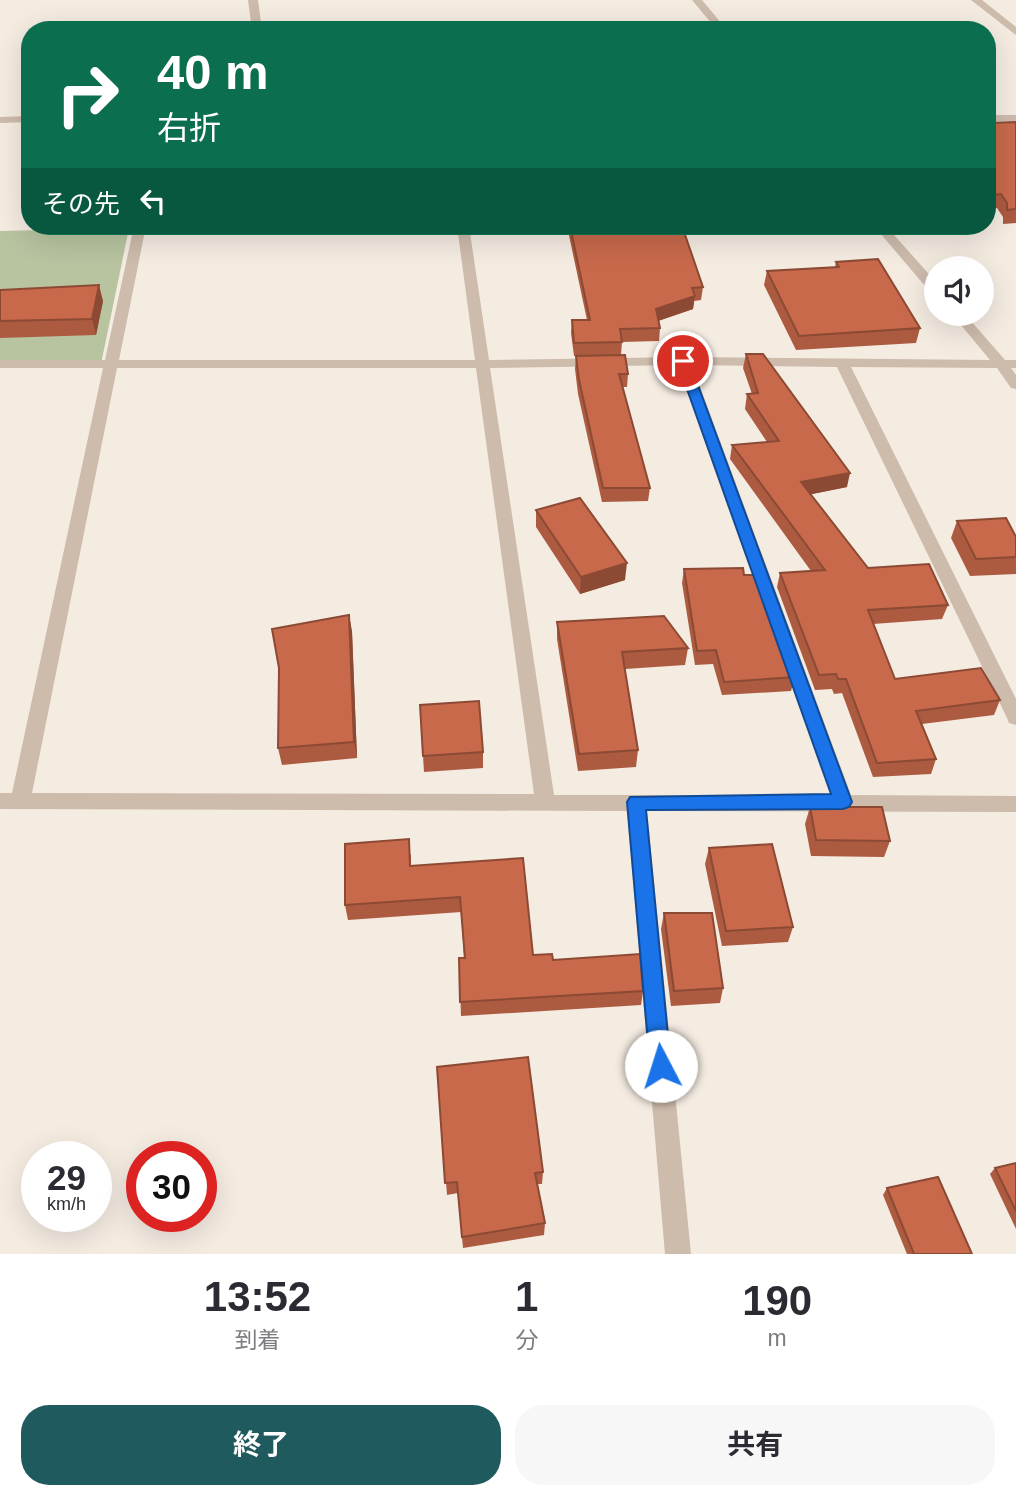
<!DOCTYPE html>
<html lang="ja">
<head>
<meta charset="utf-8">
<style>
  :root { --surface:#fff; --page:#f7f7f7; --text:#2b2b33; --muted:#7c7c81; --accent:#1f5a5e }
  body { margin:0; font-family:Helvetica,"Noto Sans JP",sans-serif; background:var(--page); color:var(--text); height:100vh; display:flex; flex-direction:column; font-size:26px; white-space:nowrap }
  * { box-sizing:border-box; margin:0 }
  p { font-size:23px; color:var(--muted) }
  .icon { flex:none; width:38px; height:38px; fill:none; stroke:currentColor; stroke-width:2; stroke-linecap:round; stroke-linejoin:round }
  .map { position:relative; height:1254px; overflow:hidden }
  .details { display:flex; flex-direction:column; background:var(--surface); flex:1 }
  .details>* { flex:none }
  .hud { position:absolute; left:21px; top:21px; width:975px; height:214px; border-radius:28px; box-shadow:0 7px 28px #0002; background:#0b6e4f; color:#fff; overflow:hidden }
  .fabs { position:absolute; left:924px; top:256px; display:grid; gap:14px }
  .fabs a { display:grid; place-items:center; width:70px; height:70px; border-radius:50%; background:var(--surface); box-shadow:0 7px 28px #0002; font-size:35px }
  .speed { position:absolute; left:21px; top:1141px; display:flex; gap:14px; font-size:35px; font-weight:700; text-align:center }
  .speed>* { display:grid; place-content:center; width:91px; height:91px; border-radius:50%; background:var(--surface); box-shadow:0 7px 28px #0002; line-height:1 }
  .speed small { font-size:18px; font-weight:400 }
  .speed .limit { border:10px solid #d22; background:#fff; color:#111 }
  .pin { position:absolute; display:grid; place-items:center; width:60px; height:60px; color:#fff; margin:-30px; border:4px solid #fff; border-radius:50%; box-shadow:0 2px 7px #0007 }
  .me { position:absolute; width:77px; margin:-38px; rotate:355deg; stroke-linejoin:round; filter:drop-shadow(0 0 5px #0008) }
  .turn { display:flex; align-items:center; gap:24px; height:147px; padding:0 21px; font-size:32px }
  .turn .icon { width:91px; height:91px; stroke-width:2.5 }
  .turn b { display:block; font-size:49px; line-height:60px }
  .then { display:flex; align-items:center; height:66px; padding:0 21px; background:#0003; gap:14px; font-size:26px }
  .eta { display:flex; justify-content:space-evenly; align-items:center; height:119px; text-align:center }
  .eta b { font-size:42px; font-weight:700; line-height:49px }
  .cta { display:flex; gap:14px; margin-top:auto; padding:14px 21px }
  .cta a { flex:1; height:80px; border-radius:28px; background:var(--accent); color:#fff; font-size:28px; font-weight:700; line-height:80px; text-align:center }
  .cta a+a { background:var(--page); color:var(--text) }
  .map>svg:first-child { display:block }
  .green { fill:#b8c4a0 }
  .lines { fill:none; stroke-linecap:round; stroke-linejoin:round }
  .minor { fill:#cdbbac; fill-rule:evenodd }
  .wall { fill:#ac5a40 }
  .shaded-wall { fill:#8c4a34 }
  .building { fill:#c8694b; stroke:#8c4a34; stroke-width:2 }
  .route { fill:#1a73e8; stroke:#114b97; stroke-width:2 }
</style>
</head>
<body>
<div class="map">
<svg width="1016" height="1254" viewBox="0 0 1016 1254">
  <rect width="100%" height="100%" fill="#f4ebe1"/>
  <!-- green -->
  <path class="green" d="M129,228L101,364H0V231Z"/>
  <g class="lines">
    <!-- minor -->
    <g class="minor">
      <path d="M248,0H258L262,30H252Z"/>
      <path d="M692,0H702L727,30H717Z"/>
      <path d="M971,0H982L1016,27V35Z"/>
      <rect x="987" y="115" width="29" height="6"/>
      <path d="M30,116V122L0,123V117Z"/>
      <path d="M134,226H146L119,360H475L457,226H469L489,360L683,357L990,360L951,313H964L1005,360H1016V368H1011L1016,375V389L1011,388L997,368L851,367L1016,699V725L1009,723L1007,718L837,367L692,365L851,795L1016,796V812L647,811L691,1254H665L627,811L0,809V793H12L103,368H0V360H105ZM678,365L831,795H554L490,368ZM117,368H476L534,794L32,793Z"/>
      <path d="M874,226H886L936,282V294L931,293Z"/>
    </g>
  </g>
  <!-- wall -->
  <g class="wall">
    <path d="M1016,122V223L1003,224V217L997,208L987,209V123Z"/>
    <path d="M396,226H430L396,228Z"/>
    <path d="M493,226H530L493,228Z"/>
    <path d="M567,226H682L703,287L701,300L694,301L693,309L658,321L660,328L659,341L622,342L621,355L574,356L571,333L572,320H587Z"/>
    <path d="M836,262L920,328L916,343L796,350L764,285L767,271L835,267Z"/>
    <path d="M0,290L103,301L96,335L0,338Z"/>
    <path d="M746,354L847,487L811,494L868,568L948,605L942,619L873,624L895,679L1000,700L994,715L922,724L936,759L931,774L873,777L842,693L834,694L832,689L815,690L777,587L780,573L811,571L730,459L732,445L767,442L745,409L747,394H752L743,368Z"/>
    <path d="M576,356L628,374L627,387H623L650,488L648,501L602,502L578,394L575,369Z"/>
    <path d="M536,510L625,580L580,594L536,527Z"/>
    <path d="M957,521L1016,537V574L970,576L951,538Z"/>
    <path d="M684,569L744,575L795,677L791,691L722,695L713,664L695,665L682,583Z"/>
    <path d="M349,615L352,632L357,758L282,765L278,748Z"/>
    <path d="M557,622L688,648L685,665L625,669L638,750L636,767L578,771L557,639Z"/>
    <path d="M420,705L483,752V768L424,772Z"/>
    <path d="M810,807L890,841L884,857L811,856L805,824Z"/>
    <path d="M709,848L793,927L788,942L722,946L705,864Z"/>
    <path d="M411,854V866L523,858L533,955L553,960L643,991L641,1005L461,1016L459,958H464L461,912L348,920L345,905Z"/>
    <path d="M664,913L723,988L720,1003L671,1006L661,929Z"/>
    <path d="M437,1067L543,1172L542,1184H537L545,1223L544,1235L463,1248L458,1193L447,1195Z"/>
    <path d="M1016,1163V1229L990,1174L995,1168Z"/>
    <path d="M887,1188L972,1254H907L883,1195Z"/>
  </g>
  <!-- shaded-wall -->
  <g class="shaded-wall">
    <path d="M99,285L103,301L96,335L92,319Z"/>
    <path d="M695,296L693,309L655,322L656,309Z"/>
    <path d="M850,473L847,487L798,497L801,482Z"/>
    <path d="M627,563L625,580L580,594L581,577Z"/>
    <path d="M349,615L352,632L357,758L354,742Z"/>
  </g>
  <!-- building -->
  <g class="building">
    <path d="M1016,122V209L1007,210V203L1001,194L987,196V123Z"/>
    <path d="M570,226H682L703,287L692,288L695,296L656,309L660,328L620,329L622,342L574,343L572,320H590Z"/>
    <path d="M878,259L920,328L799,336L767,271L839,267L836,262Z"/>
    <path d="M99,285L92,319L0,321V290Z"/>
    <path d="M746,354H763L850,473L801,482L868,568L929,564L948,605L868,610L895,679L981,668L1000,700L916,711L936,759L877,763L846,679H838L836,674L819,675L780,573L825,570L732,445L779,441L747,394L758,393Z"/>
    <path d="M625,355L628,374H619L650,488H603L579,380L576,356Z"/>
    <path d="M580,498L627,563L581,577L536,510Z"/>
    <path d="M1006,518L1016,537V557L976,559L957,521Z"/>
    <path d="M743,568L744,575H758L795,677L724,682L716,650L697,651L684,569Z"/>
    <path d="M349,615L354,742L278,748L279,668L272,629Z"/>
    <path d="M664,616L688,648L622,652L638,750L579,754L557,622Z"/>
    <path d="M479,701L483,752L423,756L420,705Z"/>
    <path d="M810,807H882L890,841L816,840Z"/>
    <path d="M409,839L410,866L523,858L533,955L552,954L553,960L640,954L643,991L460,1002L459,958H465L460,897L345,905V844Z"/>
    <path d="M772,844L793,927L726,931L709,848Z"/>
    <path d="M664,913H712L723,988L674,991Z"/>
    <path d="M528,1057L543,1172L535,1173L545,1223L462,1237L457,1182L445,1183L437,1067Z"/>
    <path d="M1016,1163V1211L995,1168Z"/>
    <path d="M938,1177L972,1254H914L887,1188Z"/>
  </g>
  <!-- route -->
  <path class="route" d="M683,357L689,361L852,802L849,807L843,809L646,810L671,1066L668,1073L661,1076L653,1073L650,1066L627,802L630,797L831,794L677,361Z"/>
</svg>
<div class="fabs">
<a><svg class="icon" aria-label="sound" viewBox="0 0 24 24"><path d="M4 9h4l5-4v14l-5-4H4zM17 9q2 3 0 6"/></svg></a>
</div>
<div class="speed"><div>29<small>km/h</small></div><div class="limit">30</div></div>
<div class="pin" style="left:683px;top:361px;background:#d93025"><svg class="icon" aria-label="arrive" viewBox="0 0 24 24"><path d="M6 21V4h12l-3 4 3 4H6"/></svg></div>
<svg class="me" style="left:661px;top:1066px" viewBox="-20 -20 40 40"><circle r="19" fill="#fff"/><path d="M0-13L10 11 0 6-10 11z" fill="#1a73e8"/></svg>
<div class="hud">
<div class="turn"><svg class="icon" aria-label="right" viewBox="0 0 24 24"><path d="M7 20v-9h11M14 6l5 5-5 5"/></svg><div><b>40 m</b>右折</div></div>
<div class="then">その先<svg class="icon" aria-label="left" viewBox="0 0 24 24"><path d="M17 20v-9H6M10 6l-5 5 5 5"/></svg></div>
</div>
</div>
<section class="details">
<div class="eta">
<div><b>13:52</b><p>到着</p></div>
<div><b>1</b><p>分</p></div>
<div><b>190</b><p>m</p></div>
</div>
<div class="cta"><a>終了</a><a>共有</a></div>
</section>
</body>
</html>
